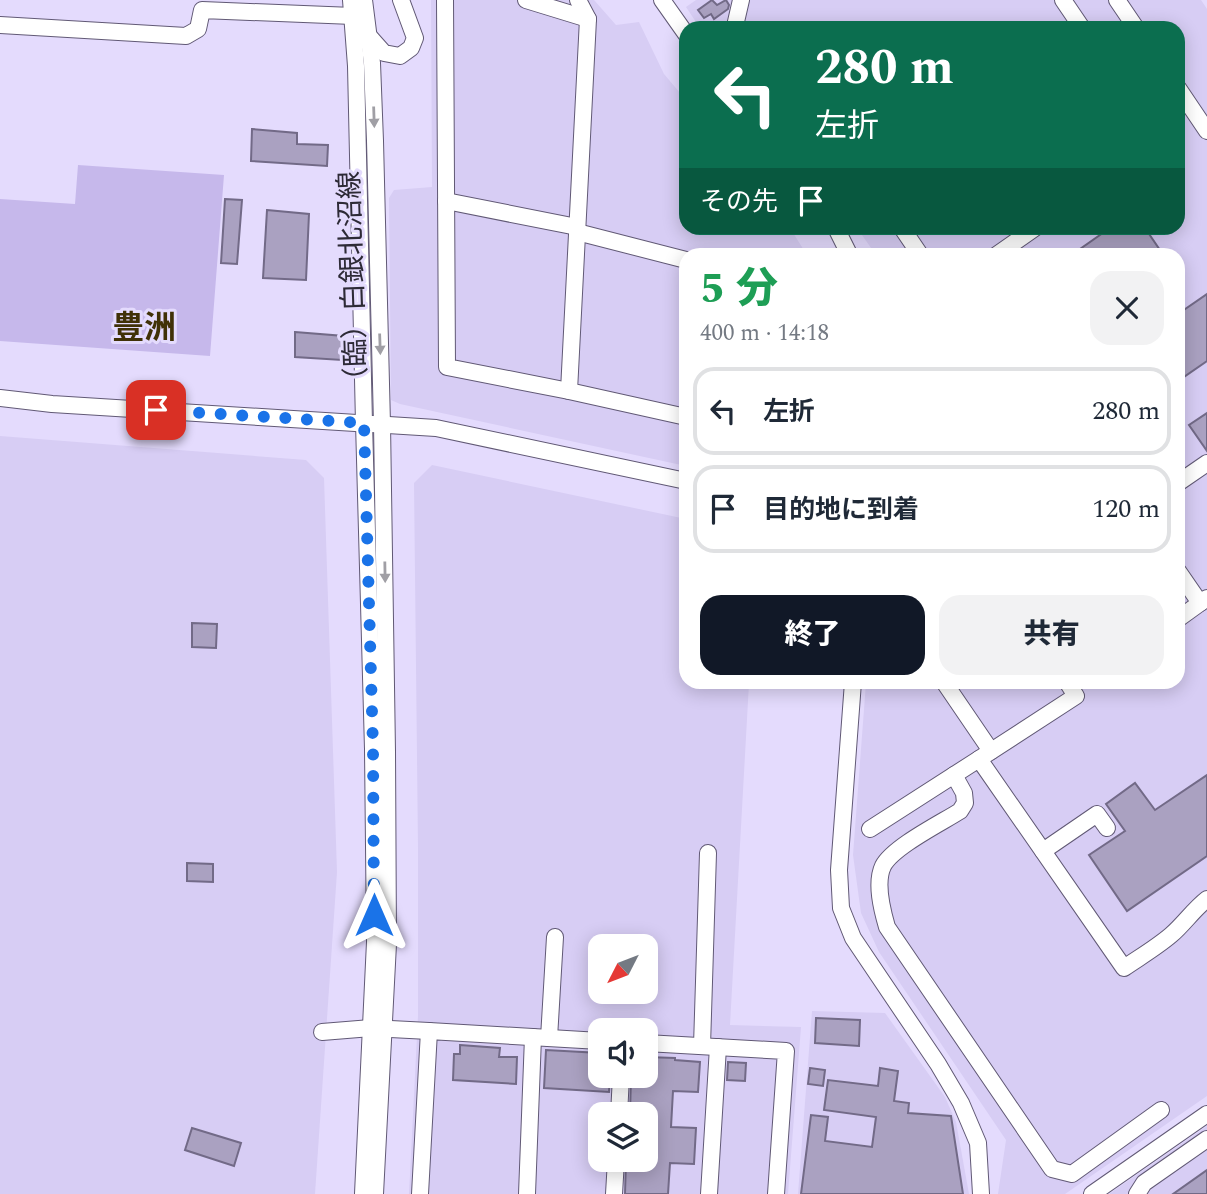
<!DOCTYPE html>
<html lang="ja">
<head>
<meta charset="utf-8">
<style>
  :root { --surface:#fff; --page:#f2f2f3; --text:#1f2937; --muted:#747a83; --line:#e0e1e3; --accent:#111827 }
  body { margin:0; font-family:Spectral,"Noto Sans JP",serif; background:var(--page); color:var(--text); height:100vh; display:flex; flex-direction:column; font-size:26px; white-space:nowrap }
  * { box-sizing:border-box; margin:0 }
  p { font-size:23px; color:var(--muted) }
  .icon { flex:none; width:38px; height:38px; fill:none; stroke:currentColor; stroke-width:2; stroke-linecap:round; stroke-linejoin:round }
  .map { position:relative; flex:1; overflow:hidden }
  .drawer { position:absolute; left:679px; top:248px; width:506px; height:441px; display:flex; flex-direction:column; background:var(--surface); border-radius:21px; box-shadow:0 4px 18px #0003 }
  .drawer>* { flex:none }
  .top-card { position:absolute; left:679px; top:21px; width:506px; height:214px; border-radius:21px; box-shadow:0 4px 18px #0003; background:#0b6e4f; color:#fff; overflow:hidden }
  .needle { width:46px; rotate:228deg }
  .fabs { position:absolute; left:588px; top:934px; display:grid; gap:14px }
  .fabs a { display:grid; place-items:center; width:70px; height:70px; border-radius:14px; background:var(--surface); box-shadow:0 4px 18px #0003; font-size:35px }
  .pin { position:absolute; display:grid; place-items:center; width:60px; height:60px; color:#fff; margin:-30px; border-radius:14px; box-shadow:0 4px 10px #0006 }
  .me { position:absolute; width:77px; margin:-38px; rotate:0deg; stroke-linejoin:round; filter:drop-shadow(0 0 5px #0008) }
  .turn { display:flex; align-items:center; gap:24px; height:147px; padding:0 21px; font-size:32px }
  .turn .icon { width:91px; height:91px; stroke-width:2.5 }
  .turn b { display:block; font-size:49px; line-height:60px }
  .then { display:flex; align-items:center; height:66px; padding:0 21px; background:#0003; gap:14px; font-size:26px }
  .round { display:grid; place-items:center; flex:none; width:74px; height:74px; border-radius:21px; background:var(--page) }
  .summary { display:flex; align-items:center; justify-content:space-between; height:119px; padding:0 21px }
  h1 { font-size:42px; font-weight:800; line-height:52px; color:#1e9e55 }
  .action { display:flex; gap:14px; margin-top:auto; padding:14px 21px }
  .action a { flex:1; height:80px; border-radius:21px; background:var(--accent); color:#fff; font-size:28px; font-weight:800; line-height:80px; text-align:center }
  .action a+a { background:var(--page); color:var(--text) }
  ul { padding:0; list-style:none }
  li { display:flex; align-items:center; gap:21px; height:88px; margin:0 14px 10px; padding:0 7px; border:4px solid var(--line); border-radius:21px }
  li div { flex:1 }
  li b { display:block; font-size:26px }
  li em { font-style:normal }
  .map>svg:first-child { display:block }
  .built { fill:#d7cdf4; fill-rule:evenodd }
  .green { fill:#c6b8eb }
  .building { fill:#aaa1c1; stroke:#726a87; stroke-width:2 }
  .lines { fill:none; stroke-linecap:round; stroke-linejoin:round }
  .minor-casing { stroke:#615975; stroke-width:18 }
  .minor { stroke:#fff; stroke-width:16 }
  .oneway { fill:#a09fa5 }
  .route { stroke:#1a73e8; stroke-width:12; stroke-dasharray:0 21.6 }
  .labels { text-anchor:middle; stroke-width:6; stroke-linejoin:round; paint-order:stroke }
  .street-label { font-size:28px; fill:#2d2a36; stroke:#e4dbfd }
  .quarter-label { font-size:32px; font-weight:bold; fill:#403107; stroke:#e4dbfd }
</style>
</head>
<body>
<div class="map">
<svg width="1207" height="1194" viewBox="0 0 1207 1194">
  <rect width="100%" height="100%" fill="#e4dbfd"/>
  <!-- built -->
  <g class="built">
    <path d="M431,0H594L616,25L639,22L664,74L686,100V228H790L807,255L686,256V466L400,404L391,400L389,198L394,190L432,187Z"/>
    <path d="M696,0H1201L1207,9V1096L1065,1194H998L1006,1140L879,952L861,913L853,855L866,683L1178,682V256L876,255L857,228H1178V28H700L686,7Z"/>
    <path d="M0,436L306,460L324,478L337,872L315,1194H0Z"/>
    <path d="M432,465L686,519V682L749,683L730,1025L801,1027L788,1194H409L418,1016V848L414,483ZM600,947H646V992H600ZM600,1031H646V1076H600ZM600,1115H646V1160H600Z"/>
    <path d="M812,1011L885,1013L945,1097L956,1122L969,1194H798Z"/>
    <path d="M1207,1126V1194H1109Z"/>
  </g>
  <!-- green -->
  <path class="green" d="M78,165L224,175L210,356L0,341V199L75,204Z"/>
  <!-- building -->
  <g class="building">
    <path d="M712,0L717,5L726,0L729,5L728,9L714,19L711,14L704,18L698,10Z"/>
    <path d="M252,129L297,133V144L328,145L327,166L251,161Z"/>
    <path d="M225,199L242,200L237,264L221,263Z"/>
    <path d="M267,210L309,214L306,280L263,278Z"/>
    <path d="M1110,228H1145L1164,256H1070Z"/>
    <path d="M1207,294V361L1178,381V314Z"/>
    <path d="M295,332L344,336L342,360L295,357Z"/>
    <path d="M1207,413V451L1189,425Z"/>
    <path d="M192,623L217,624L216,648L192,647Z"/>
    <path d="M1207,775V856L1127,911L1089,855L1125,831L1106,804L1135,783L1155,810Z"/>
    <path d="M187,863L213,864V882L187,881Z"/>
    <path d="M816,1018L860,1020L859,1046L815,1043Z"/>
    <path d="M460,1045L500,1048L499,1057H517L516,1084L453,1080L454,1054H460Z"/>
    <path d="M546,1050L600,1053V1076H610L609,1092L544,1088Z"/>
    <path d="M646,1057L675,1058V1060L700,1062L698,1092L673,1091L671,1127L696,1128L694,1164L670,1163L668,1194H625L626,1160H646V1115H630L631,1076H646Z"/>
    <path d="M728,1062L746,1063L745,1081L727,1080Z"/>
    <path d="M810,1068L825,1070L823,1086L808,1084Z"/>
    <path d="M880,1068L898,1071L894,1101L909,1103L908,1113L951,1116L963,1194H801L811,1115L828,1117L825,1141L872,1147L876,1117L824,1110L828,1080L878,1086Z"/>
    <path d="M192,1128L241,1143L234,1166L185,1150Z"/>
    <path d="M1207,1170V1194H1173Z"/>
  </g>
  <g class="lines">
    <defs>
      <g id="minor">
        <path d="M351,0L356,66L364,423L373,749L375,942L363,1194"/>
        <path d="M364,0L372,63L375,141L382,424L387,751L388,944L375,1194"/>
        <path d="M445,0L447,367L569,391"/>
        <path d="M526,0L588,19"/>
        <path d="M578,0L588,19L569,391L686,417"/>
        <path d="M662,0L686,34"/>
        <path d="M1063,0L1082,28"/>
        <path d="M1117,0L1136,28"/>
        <path d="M0,25L186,36L198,29L202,10L353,16"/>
        <path d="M735,26L741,0"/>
        <path d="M368,35L384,53L400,56L411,48L415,38L401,0"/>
        <path d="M1178,88L1207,131"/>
        <path d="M446,201L577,227"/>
        <path d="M836,228L850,256"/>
        <path d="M902,228L921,256"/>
        <path d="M577,232L686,260"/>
        <path d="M995,256L1035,228"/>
        <path d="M0,398L52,404L436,428L686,481"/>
        <path d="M1178,483L1207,463"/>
        <path d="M1178,571L1200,603"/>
        <path d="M1178,619L1207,598"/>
        <path d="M853,682L839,870L841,908L853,938L938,1064L961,1103L978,1143L981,1194"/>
        <path d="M944,682L991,751"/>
        <path d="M979,759L1076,696L1067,682"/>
        <path d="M954,775L964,793L965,803L960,811C941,823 893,847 883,866C875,883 882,910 887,927L1052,1169L1072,1174L1161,1110"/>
        <path d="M870,829L979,759L1124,968C1140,957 1157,947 1171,935C1184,924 1193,910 1207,899"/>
        <path d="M1043,851L1097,814L1107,828"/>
        <path d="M322,1032L371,1028L429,1031"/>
        <path d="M549,1038L555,937"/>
        <path d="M646,1043L786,1051L776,1194"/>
        <path d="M702,1046L708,853"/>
        <path d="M619,1115L621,1076"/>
        <path d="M420,1194L429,1031L600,1041"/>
        <path d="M527,1194L533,1037"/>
        <path d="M614,1194L616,1160"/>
        <path d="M709,1194L718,1047"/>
        <path d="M1092,1194L1207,1114"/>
        <path d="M1137,1194L1144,1183L1207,1139"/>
      </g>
    </defs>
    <!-- minor casing -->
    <use href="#minor" class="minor-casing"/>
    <!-- minor -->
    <use href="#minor" class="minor"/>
  </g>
  <!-- one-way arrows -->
  <defs><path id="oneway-solid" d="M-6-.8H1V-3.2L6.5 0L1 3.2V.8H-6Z" transform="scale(1.75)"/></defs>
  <g class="oneway">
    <use href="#oneway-solid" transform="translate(374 117) rotate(88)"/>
    <use href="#oneway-solid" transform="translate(380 344) rotate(88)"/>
    <use href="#oneway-solid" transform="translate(385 572) rotate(89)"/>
  </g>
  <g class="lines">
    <!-- route -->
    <path class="route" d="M156,410L364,423L373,748L374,915"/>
  </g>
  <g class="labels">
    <!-- street labels -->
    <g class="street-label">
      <text transform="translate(352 283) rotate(-92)" y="10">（臨）白銀北沼線</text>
    </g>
    <!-- quarter labels -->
    <g class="quarter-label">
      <text x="144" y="338">豊洲</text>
    </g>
  </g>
</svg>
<div class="fabs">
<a><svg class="needle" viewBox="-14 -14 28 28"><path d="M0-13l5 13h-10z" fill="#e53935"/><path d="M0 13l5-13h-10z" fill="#747a83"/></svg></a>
<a><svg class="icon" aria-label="sound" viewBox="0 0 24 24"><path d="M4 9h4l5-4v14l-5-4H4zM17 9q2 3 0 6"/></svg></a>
<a><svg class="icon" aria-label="layers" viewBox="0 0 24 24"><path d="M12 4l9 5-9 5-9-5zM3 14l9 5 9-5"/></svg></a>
</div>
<div class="pin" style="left:156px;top:410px;background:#d93025"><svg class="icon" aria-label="arrive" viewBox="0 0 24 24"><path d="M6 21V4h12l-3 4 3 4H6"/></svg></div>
<svg class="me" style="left:374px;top:915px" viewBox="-20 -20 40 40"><path d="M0-17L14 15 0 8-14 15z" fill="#1a73e8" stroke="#fff" stroke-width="4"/></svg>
<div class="top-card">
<div class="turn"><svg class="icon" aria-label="left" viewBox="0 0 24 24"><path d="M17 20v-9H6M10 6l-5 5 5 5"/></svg><div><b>280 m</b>左折</div></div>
<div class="then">その先<svg class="icon" aria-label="arrive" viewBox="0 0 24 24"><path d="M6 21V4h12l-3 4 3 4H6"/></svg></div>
</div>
<section class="drawer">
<div class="summary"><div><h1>5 分</h1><p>400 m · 14:18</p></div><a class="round"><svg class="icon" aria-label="close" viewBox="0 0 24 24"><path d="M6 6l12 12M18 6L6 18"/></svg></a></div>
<ul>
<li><svg class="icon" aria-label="left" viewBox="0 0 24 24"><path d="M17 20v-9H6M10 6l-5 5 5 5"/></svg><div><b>左折</b></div><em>280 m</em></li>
<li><svg class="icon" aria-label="arrive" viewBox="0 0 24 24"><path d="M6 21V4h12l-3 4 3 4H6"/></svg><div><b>目的地に到着</b></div><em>120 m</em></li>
</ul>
<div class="action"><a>終了</a><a>共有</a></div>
</section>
</div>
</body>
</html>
